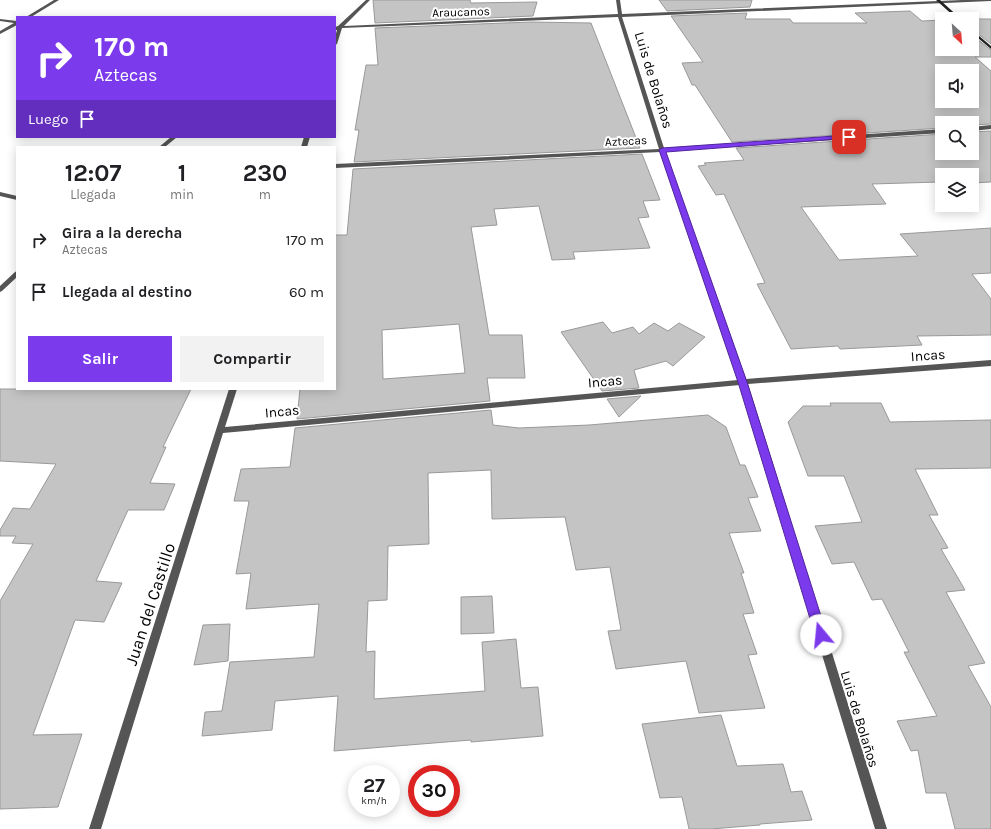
<!DOCTYPE html>
<html lang="es">
<head>
<meta charset="utf-8">
<style>
  :root { --surface:#fff; --page:#f2f2f2; --text:#202124; --muted:#757577; --accent:#7c3aed }
  body { margin:0; font-family:Karla,sans-serif; background:var(--page); color:var(--text); height:100vh; display:flex; flex-direction:column; font-size:15px; white-space:nowrap }
  * { box-sizing:border-box; margin:0 }
  p { font-size:13px; color:var(--muted) }
  .icon { flex:none; width:22px; height:22px; fill:none; stroke:currentColor; stroke-width:2; stroke-linecap:round; stroke-linejoin:round }
  .map { position:relative; flex:1; overflow:hidden }
  .side { position:absolute; left:16px; top:146px; width:320px; height:244px; display:flex; flex-direction:column; background:var(--surface); border-radius:0px; box-shadow:0 2px 10px #0003 }
  .side>* { flex:none }
  .banner { position:absolute; left:16px; top:16px; width:320px; height:122px; border-radius:0px; box-shadow:0 2px 10px #0003; background:#7c3aed; color:#fff; overflow:hidden }
  .needle { width:26px; rotate:154deg }
  .controls { position:absolute; left:935px; top:12px; display:grid; gap:8px }
  .controls a { display:grid; place-items:center; width:44px; height:44px; border-radius:0px; background:var(--surface); box-shadow:0 2px 10px #0003; font-size:20px }
  .speed { position:absolute; left:348px; top:765px; display:flex; gap:8px; font-size:20px; font-weight:700; text-align:center }
  .speed>* { display:grid; place-content:center; width:52px; height:52px; border-radius:50%; background:var(--surface); box-shadow:0 2px 10px #0003; line-height:1 }
  .speed small { font-size:10px; font-weight:400 }
  .speed .limit { border:6px solid #d22; background:#fff; color:#111 }
  .pin { position:absolute; display:grid; place-items:center; width:34px; height:34px; color:#fff; margin:-17px; border-radius:8px; box-shadow:0 2px 6px #0006 }
  .me { position:absolute; width:44px; margin:-22px; rotate:343deg; stroke-linejoin:round; filter:drop-shadow(0 0 3px #0008) }
  .turn { display:flex; align-items:center; gap:14px; height:84px; padding:0 12px; font-size:18px }
  .turn .icon { width:52px; height:52px; stroke-width:2.5 }
  .turn b { display:block; font-size:28px; line-height:34px }
  .then { display:flex; align-items:center; height:38px; padding:0 12px; background:#0003; gap:8px; font-size:15px }
  .eta { display:flex; justify-content:space-evenly; align-items:center; height:68px; text-align:center }
  .eta b { font-size:24px; font-weight:700; line-height:28px }
  .button { display:flex; gap:8px; margin-top:auto; padding:8px 12px }
  .button a { flex:1; height:46px; border-radius:0px; background:var(--accent); color:#fff; font-size:16px; font-weight:700; line-height:46px; text-align:center }
  .button a+a { background:var(--page); color:var(--text) }
  ul { padding:0; list-style:none }
  li { display:flex; align-items:center; gap:12px; height:52px; padding:0 12px }
  li div { flex:1 }
  li b { display:block; font-size:15px }
  li em { font-style:normal }
  .map>svg:first-child { display:block }
  .building { fill:#c4c4c4; stroke:#999; fill-rule:evenodd }
  .lines { fill:none; stroke-linecap:round; stroke-linejoin:round }
  .street { fill:#555; fill-rule:evenodd }
  .secondary { fill:#222; fill-rule:evenodd }
  .route { fill:#7c3aed; stroke:#51269a }
  .labels { text-anchor:middle; stroke-width:4; stroke-linejoin:round; paint-order:stroke }
  .far-street-label { font-size:12px; fill:#000; stroke:#fff }
  .street-label { font-size:14px; fill:#000; stroke:#fff }
  .near-street-label { font-size:17px; fill:#000; stroke:#fff }
</style>
</head>
<body>
<div class="map">
<svg width="991" height="829" viewBox="0 0 991 829">
  <rect width="100%" height="100%" fill="#fff"/>
  <!-- building -->
  <g class="building">
    <path d="M373,0H470L471,3L537,2L533,16L375,23Z"/>
    <path d="M659,0H752L750,7L667,11Z"/>
    <path d="M910,11L922,21L942,20V49H972V35L991,50V57H975L991,71V124L972,125V123H942V128L732,142L695,85H692L682,63L703,62L671,16L747,13L745,19H790L793,23H867L855,13ZM942,71H972V101H942Z"/>
    <path d="M972,19H991V44L972,29Z"/>
    <path d="M531,22L591,23L640,148L354,162L359,130H355L366,65H378L375,28Z"/>
    <path d="M991,131V182L972,183V175H942V184L939,182L872,184L886,204L801,207L839,260L918,256L900,234L991,228V273L972,274L991,299V335L917,336L922,345L840,349L838,346L791,349L757,284L765,283L724,194L716,195L698,166L706,165L704,163L744,160L736,148L942,134V153H972V132Z"/>
    <path d="M642,154L660,200L643,201L649,217L638,218L650,248L573,252L575,259L552,260L539,206L494,209L497,225L471,227L489,335H522L525,378H487L490,401L297,419L300,389H335V235H347L353,169ZM459,324L465,373L383,379L382,330Z"/>
    <path d="M603,322L612,333L633,327L639,334L654,323L668,331L679,323L705,337L673,366L666,361L634,370L639,388L602,391L561,332Z"/>
    <path d="M0,389H191L163,447H166L150,483L175,484L164,510H128L96,581L122,583L104,622L75,620L33,735L82,734L58,807L0,809V601L33,544L12,543L16,536H0V530L13,508L30,509L56,464L0,461Z"/>
    <path d="M641,396L619,417L607,399Z"/>
    <path d="M830,403H881L890,422L991,420V468L915,469L938,515H929L948,548L941,549L965,590L946,592L985,663L968,666L991,707V829H955L946,793H926L918,750L911,751L897,721L937,716L904,652H909L882,599L872,600L854,562L832,564L815,526L862,522L844,476H808L788,422L803,406H831Z"/>
    <path d="M491,410L493,425L519,428L589,425L708,415L726,427L740,465H745L758,497L748,498L761,531L729,533L744,573H741L754,613L743,614L757,654L748,655L765,708L699,713L686,661L616,669L608,631L621,630L610,567L576,570L565,517L492,519L491,470L428,473L429,544L388,546L387,600L368,601L366,652L375,651L374,699L485,691L482,642L516,639L521,688L538,687L543,736L471,742V740L334,751L338,696L275,701L272,730L202,736L205,712L222,711L230,662L314,657L319,604L246,609L251,573L236,574L249,501H234L241,469L290,467L295,428Z"/>
    <path d="M492,596L494,633L461,634V597Z"/>
    <path d="M230,624L228,661L194,665L203,625Z"/>
    <path d="M721,715L737,766L783,764L791,792L802,791L812,820L760,824V825L711,829H689L682,797L660,798L642,724Z"/>
  </g>
  <g class="lines">
    <!-- street -->
    <g class="street">
      <path d="M54,0H59L31,17H26Z"/>
      <path d="M366,0H370L344,26L618,14L616,0H620L622,14L962,0H991V1L622,17L664,148L942,129V133L665,151L746,379L991,360V366L748,384L887,829H875L740,385L223,433L101,829H89L229,389H237L225,427L738,380L660,152L335,168V164L659,149L618,17L342,28L337,44L335,45V37L337,30H335V27L338,26Z"/>
      <path d="M0,19L17,21V25L0,34V31L14,23L0,21Z"/>
      <path d="M991,125V129L972,131V127Z"/>
      <path d="M171,137H177L165,147H159Z"/>
      <path d="M304,137H310L307,147H301Z"/>
      <path d="M0,192L17,196V200L0,196Z"/>
      <path d="M17,271V277L2,291L0,292V286L15,272Z"/>
    </g>
    <!-- secondary -->
    <g class="secondary">
      <path d="M936,0H940L961,19H957Z"/>
      <path d="M972,30L991,46V49L972,33Z"/>
    </g>
  </g>
  <!-- route -->
  <path class="route" d="M849,135L852,137L851,138L666,152L747,382L827,635L825,639L821,640L817,639L815,635L738,382L659,150L662,148Z"/>
  <g class="labels">
    <!-- far-street labels -->
    <g class="far-street-label">
      <text transform="translate(461 12) rotate(-2)" y="4">Araucanos</text>
      <text transform="translate(626 141) rotate(-3)" y="4">Aztecas</text>
    </g>
    <!-- street labels -->
    <g class="street-label">
      <text transform="translate(654 80) rotate(73)" y="5">Luis de Bolaños</text>
      <text transform="translate(928 355) rotate(-4)" y="5">Incas</text>
      <text transform="translate(605 381) rotate(-5)" y="5">Incas</text>
      <text transform="translate(282 411) rotate(-5)" y="5">Incas</text>
      <text transform="translate(860 719) rotate(73)" y="5">Luis de Bolaños</text>
    </g>
    <!-- near-street labels -->
    <g class="near-street-label">
      <text transform="translate(150 604) rotate(-72)" y="6">Juan del Castillo</text>
    </g>
  </g>
</svg>
<div class="controls">
<a><svg class="needle" viewBox="-14 -14 28 28"><path d="M0-13l5 13h-10z" fill="#e53935"/><path d="M0 13l5-13h-10z" fill="#757577"/></svg></a>
<a><svg class="icon" aria-label="sound" viewBox="0 0 24 24"><path d="M4 9h4l5-4v14l-5-4H4zM17 9q2 3 0 6"/></svg></a>
<a><svg class="icon" aria-label="search" viewBox="0 0 24 24"><circle cx="10" cy="10" r="6"/><path d="M15 15l6 6"/></svg></a>
<a><svg class="icon" aria-label="layers" viewBox="0 0 24 24"><path d="M12 4l9 5-9 5-9-5zM3 14l9 5 9-5"/></svg></a>
</div>
<div class="speed"><div>27<small>km/h</small></div><div class="limit">30</div></div>
<div class="pin" style="left:849px;top:137px;background:#d93025"><svg class="icon" aria-label="arrive" viewBox="0 0 24 24"><path d="M6 21V4h12l-3 4 3 4H6"/></svg></div>
<svg class="me" style="left:821px;top:635px" viewBox="-20 -20 40 40"><circle r="19" fill="#fff"/><path d="M0-13L10 11 0 6-10 11z" fill="#7c3aed"/></svg>
<div class="banner">
<div class="turn"><svg class="icon" aria-label="right" viewBox="0 0 24 24"><path d="M7 20v-9h11M14 6l5 5-5 5"/></svg><div><b>170 m</b>Aztecas</div></div>
<div class="then">Luego<svg class="icon" aria-label="arrive" viewBox="0 0 24 24"><path d="M6 21V4h12l-3 4 3 4H6"/></svg></div>
</div>
<section class="side">
<div class="eta">
<div><b>12:07</b><p>Llegada</p></div>
<div><b>1</b><p>min</p></div>
<div><b>230</b><p>m</p></div>
</div>
<ul>
<li><svg class="icon" aria-label="right" viewBox="0 0 24 24"><path d="M7 20v-9h11M14 6l5 5-5 5"/></svg><div><b>Gira a la derecha</b><p>Aztecas</p></div><em>170 m</em></li>
<li><svg class="icon" aria-label="arrive" viewBox="0 0 24 24"><path d="M6 21V4h12l-3 4 3 4H6"/></svg><div><b>Llegada al destino</b></div><em>60 m</em></li>
</ul>
<div class="button"><a>Salir</a><a>Compartir</a></div>
</section>
</div>
</body>
</html>
